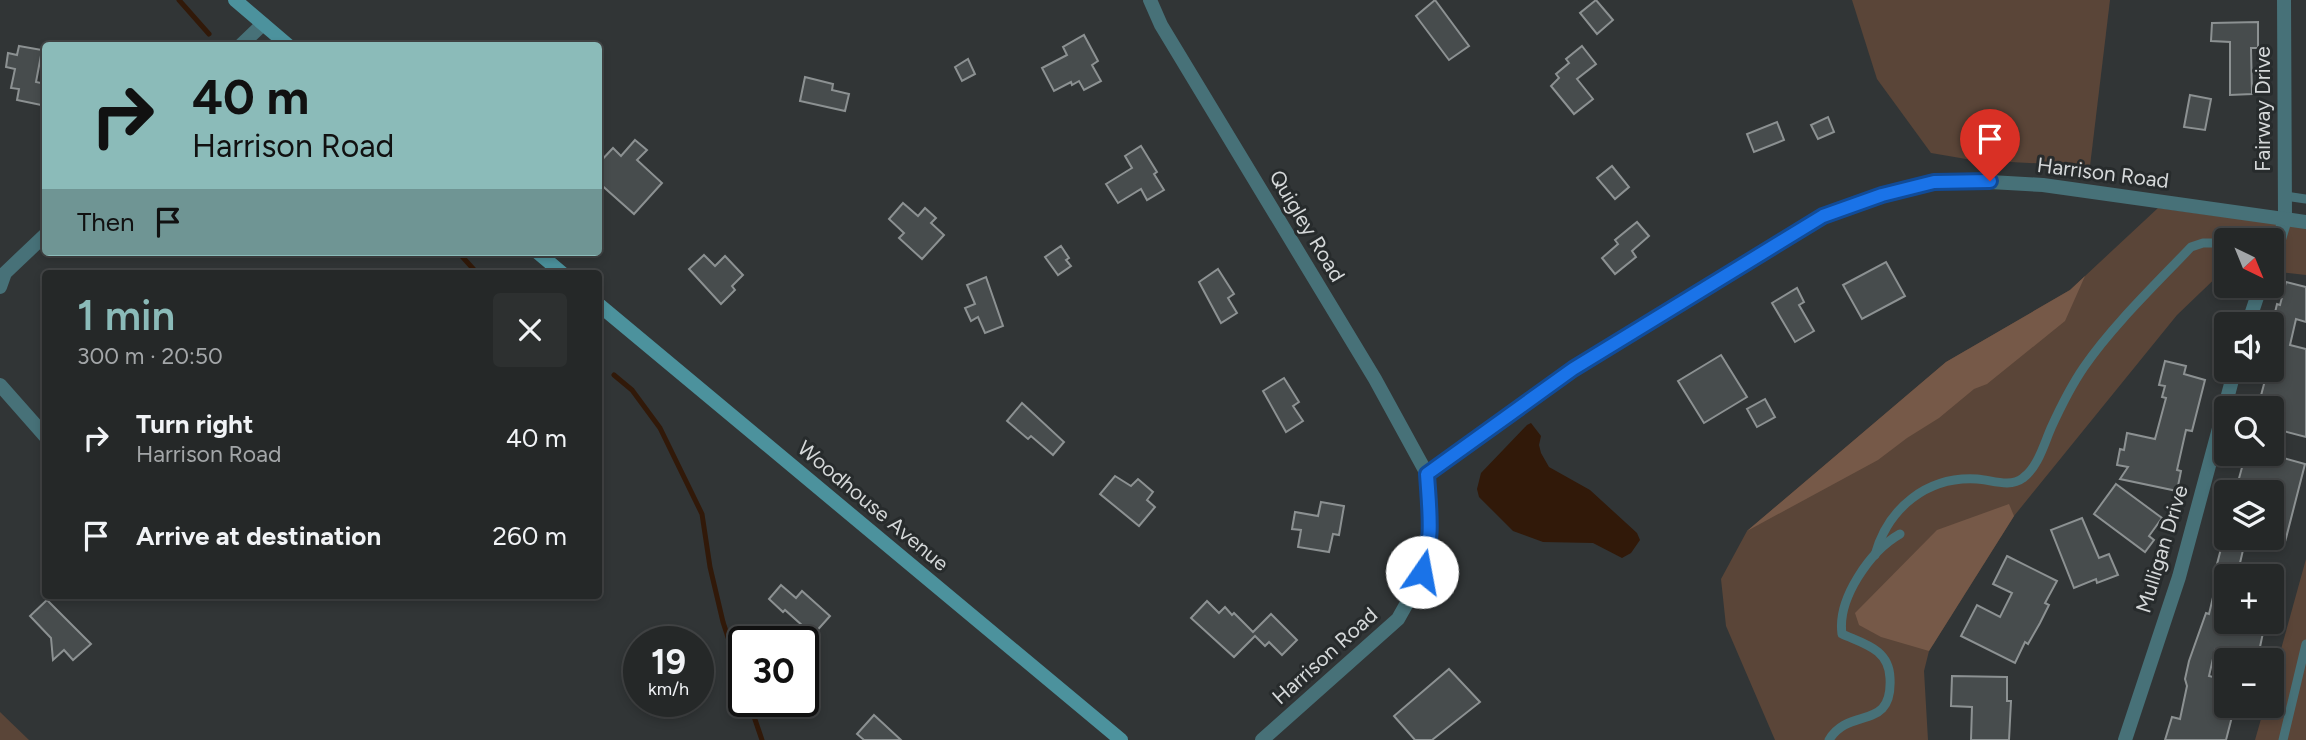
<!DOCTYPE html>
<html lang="en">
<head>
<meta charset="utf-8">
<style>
  :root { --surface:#252828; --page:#2d3030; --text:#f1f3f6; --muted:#a3a6a8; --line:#424445; --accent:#8bbbb9 }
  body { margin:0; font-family:Figtree,sans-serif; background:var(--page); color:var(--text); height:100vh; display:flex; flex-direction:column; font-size:26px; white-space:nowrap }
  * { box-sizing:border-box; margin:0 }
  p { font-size:23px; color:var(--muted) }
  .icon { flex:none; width:38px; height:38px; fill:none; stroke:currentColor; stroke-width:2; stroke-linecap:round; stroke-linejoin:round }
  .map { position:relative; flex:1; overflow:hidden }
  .sheet { position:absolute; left:42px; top:270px; width:560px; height:329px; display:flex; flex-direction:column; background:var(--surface); border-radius:7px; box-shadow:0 4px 10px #0003,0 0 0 2px var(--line) }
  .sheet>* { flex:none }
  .top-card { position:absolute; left:42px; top:42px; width:560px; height:214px; border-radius:7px; box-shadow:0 4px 10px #0003,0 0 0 2px var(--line); background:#8bbbb9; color:#111; overflow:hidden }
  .needle { width:46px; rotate:137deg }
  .controls { position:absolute; left:2214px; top:228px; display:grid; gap:14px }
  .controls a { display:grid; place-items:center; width:70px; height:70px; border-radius:7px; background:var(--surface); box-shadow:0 4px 10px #0003,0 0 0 2px var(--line); font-size:35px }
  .speed { position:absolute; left:623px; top:626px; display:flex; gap:14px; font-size:35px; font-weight:700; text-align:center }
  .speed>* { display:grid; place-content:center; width:91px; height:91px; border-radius:50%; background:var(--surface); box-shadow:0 4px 10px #0003,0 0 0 2px var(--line); line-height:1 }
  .speed small { font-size:18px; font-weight:400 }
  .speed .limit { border:4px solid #111; border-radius:10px; background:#fff; color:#111 }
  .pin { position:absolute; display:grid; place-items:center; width:60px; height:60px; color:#fff; margin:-72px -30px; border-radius:50% 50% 50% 0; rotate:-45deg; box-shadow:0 0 7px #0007 }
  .pin .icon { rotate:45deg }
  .me { position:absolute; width:77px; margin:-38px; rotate:12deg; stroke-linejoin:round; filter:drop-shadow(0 0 5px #0008) }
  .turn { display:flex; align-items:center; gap:24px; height:147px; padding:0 35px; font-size:32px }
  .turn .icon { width:91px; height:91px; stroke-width:2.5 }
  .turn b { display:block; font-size:49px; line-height:60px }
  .then { display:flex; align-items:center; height:66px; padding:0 35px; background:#0003; gap:14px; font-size:26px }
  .round { display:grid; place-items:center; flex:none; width:74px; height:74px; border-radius:7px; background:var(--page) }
  .head { display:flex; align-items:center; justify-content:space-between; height:119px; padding:0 35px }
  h1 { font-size:42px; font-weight:600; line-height:52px; color:var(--accent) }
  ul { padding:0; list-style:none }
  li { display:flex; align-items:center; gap:21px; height:98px; padding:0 35px }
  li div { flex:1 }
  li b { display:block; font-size:26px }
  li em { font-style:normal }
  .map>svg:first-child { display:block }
  .green { fill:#5a4538 }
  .forest { fill:#765948 }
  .water { fill:#311909 }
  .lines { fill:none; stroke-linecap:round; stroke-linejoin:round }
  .stream { stroke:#311909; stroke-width:5 }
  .building { fill:#474c4d; stroke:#8c9192; stroke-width:2 }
  .service { stroke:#477178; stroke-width:9 }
  .minor { stroke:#477178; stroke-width:14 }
  .secondary { stroke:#4c929d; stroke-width:14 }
  .route-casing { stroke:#114b97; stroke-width:18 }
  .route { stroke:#1a73e8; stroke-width:12 }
  .labels { text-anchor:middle; stroke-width:6; stroke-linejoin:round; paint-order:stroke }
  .street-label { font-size:21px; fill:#d5d8d9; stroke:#272b2c }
</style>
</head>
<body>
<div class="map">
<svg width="2306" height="740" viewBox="0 0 2306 740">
  <rect width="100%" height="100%" fill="#313536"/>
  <!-- green -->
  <g class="green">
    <path d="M1852,0H2110L2090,166L1972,160L1931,153L1877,79Z"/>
    <path d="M2158,208L2306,228V275L2272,271V240H2226V268L2177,315L2014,516L1929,651L1924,671L1928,740H1775L1726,626L1721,579L1747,531L1946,362L2070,290Z"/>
    <path d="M2306,559V740H2255L2265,705H2272V682Z"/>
    <path d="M0,712L29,740H0Z"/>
  </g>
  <!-- forest -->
  <g class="forest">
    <path d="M2085,276L2065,321L1987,384L1974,389L1939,418L1907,438L1878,460L1747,531L1946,362L2070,290Z"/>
    <path d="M2009,504L2014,516L1929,651L1881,637L1859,625L1855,613L1937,530Z"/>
  </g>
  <!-- water -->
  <path class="water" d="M1531,423L1541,436L1539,445L1541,453L1549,467L1590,490L1637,533L1640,540L1631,553L1622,558L1593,543L1543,542L1513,531L1479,497L1477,489L1481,473L1527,425Z"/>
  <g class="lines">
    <!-- stream -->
    <g class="stream">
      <path d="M179,0L209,34"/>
      <path d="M458,252L477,273"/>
      <path d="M614,375L632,390L660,428L702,514L710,567L723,622L744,686"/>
      <path d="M749,702L762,740"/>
    </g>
  </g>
  <!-- building -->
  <g class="building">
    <path d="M1435,0L1469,46L1449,60L1416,16Z"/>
    <path d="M1596,0L1613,20L1597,34L1580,13Z"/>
    <path d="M2258,22V48H2251L2252,94L2230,95V42L2211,41L2212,23Z"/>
    <path d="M1084,35L1098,61L1092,65L1101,81L1084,90L1079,81L1072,85L1071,82L1054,91L1042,68L1067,55L1063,47Z"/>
    <path d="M19,46L42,50L36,82L46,84V106L17,100L19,89L11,88L15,69L6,67L8,53L17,55Z"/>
    <path d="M1582,46L1596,64L1577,79L1593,99L1574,114L1551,86L1559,78L1556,74L1569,63L1566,59Z"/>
    <path d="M968,59L975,74L962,81L955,67Z"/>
    <path d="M805,77L833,84L832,90L849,94L845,111L800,101Z"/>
    <path d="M2190,95L2211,99L2205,130L2184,127Z"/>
    <path d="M1828,117L1834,132L1818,139L1811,125Z"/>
    <path d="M1777,122L1784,140L1754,152L1747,134Z"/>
    <path d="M635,140L647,150L637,160L662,183L634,214L598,182V164L613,148L621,156Z"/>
    <path d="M1141,146L1157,172L1154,174L1164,190L1147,200L1141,189L1118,203L1106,184L1132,168L1125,156Z"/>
    <path d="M1612,166L1629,187L1615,199L1597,178Z"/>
    <path d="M903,203L918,216L925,208L936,218L931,223L944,235L922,259L899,238L904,233L889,219Z"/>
    <path d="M1637,222L1649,236L1632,251L1636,257L1615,274L1602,258L1618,244L1615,240Z"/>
    <path d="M1061,246L1069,258L1066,260L1071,266L1058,275L1045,257Z"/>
    <path d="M704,255L715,266L725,256L743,275L732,286L735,290L721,304L689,269Z"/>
    <path d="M1886,262L1905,296L1862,319L1843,285Z"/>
    <path d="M1218,269L1234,294L1228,298L1237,313L1221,323L1199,282Z"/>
    <path d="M986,277L1003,326L985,333L978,317L971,321L965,308L975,304L967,285Z"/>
    <path d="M2286,282L2306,287V322L2296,319L2290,345L2306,349V437L2272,428V408H2263V405L2259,403L2268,369H2272V325L2277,304L2280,305Z"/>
    <path d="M1797,288L1804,302L1799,305L1814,331L1795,342L1772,303Z"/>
    <path d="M1721,355L1747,397L1704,423L1678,381Z"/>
    <path d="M2165,361L2186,366L2184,374L2205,380L2192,431L2186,430L2177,470L2181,471L2177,491L2120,479L2128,467L2117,465L2120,449L2124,450L2127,433L2155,439L2166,398L2162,397L2165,386L2159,385Z"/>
    <path d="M1284,378L1299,402L1293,406L1303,421L1286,432L1263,391Z"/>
    <path d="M1765,399L1775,417L1757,427L1747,409Z"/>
    <path d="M1022,403L1064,442L1053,455L1031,436L1028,439L1007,421Z"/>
    <path d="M2246,453H2265L2305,464L2285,542L2279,546L2272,544V491L2238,482Z"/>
    <path d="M1115,476L1131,486L1138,479L1153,492L1147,500L1155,507L1139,526L1100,494Z"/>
    <path d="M2116,484L2162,518L2149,536L2154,540L2145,552L2094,514Z"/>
    <path d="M1321,502L1344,506L1339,535L1333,534L1329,552L1298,547L1301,530L1292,529L1295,512L1318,516Z"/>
    <path d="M2082,518L2099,558L2109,554L2118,575L2097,583L2096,579L2074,588L2051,530Z"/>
    <path d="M2224,537H2246L2240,563L2272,570L2271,576H2226V621H2238L2264,628L2260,647H2257L2255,655L2248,659L2215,650L2209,676L2226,680V705H2235L2226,740H2165L2172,717L2180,719L2187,686L2185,679L2189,661L2206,613L2209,614L2220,568H2216Z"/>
    <path d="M2007,556L2057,581L2045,603L2049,605L2040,623L2028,644L2025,642L2015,663L1961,636L1977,605L2000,617L2012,593L1993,584Z"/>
    <path d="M781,585L796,598L802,591L830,616L813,635L785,610L783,612L769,599Z"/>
    <path d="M47,600L91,644L73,660L64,650L53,660L51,638L30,616Z"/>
    <path d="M1207,601L1219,613L1225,607L1232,615L1234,613L1253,632L1271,614L1297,640L1282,655L1269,642L1265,646L1255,636L1234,657L1191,618Z"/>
    <path d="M1449,669L1480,702L1432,740H1415L1394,716Z"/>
    <path d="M1952,676L2007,677V701H2011L2009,740H1971L1972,707L1951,706Z"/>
    <path d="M874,715L901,740H864L857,734Z"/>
  </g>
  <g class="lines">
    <!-- service -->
    <g class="service">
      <path d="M2285,196L2306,199"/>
      <path d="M1875,555C1888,508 1927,476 1977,479C1992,480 2010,488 2023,478C2038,467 2044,444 2051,428C2061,406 2071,386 2084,367C2113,325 2156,284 2191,247L2203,243H2226"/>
      <path d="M1829,740C1849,706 1893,732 1890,678C1889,649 1864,644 1842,634C1837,599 1870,551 1900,534"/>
      <path d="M2283,740L2306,644"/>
    </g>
    <!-- minor -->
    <g class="minor">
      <path d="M1150,0L1161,25L1375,379L1427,474L1430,532L1428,557L1416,587L1398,619L1262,740"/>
      <path d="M240,46L263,24"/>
      <path d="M2272,263L2285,219L2284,0"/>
      <path d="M0,287L5,273L46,234"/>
      <path d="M2248,324L2261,285"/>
      <path d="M0,385L46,437"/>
      <path d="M1427,474L1573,369L1769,248L1823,216L1882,196L1934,182H1990L2043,185L2306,222"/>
      <path d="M2125,740L2179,577L2235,369"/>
    </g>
    <!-- secondary -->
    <g class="secondary">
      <path d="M235,0L289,46"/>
      <path d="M537,252L562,273"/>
      <path d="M598,304L1121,740"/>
    </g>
  </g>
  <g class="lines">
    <defs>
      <path id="route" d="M1422,572C1434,541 1429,507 1427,474L1573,369L1823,216L1882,195L1934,182L1990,181"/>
    </defs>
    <!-- route casing -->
    <use href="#route" class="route-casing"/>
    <!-- route -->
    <use href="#route" class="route"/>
  </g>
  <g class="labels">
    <!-- street labels -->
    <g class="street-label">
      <text transform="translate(2263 109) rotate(-90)" y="7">Fairway Drive</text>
      <text transform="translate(2103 173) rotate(7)" y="7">Harrison Road</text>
      <text transform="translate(1307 226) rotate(59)" y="7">Quigley Road</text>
      <text transform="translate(873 506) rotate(40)" y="7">Woodhouse Avenue</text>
      <text transform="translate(2162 549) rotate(-73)" y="7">Mulligan Drive</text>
      <text transform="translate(1325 656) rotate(-42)" y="7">Harrison Road</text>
    </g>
  </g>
</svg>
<div class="controls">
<a><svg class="needle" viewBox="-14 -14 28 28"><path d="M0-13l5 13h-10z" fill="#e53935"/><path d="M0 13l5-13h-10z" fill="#a3a6a8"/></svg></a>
<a><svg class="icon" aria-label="sound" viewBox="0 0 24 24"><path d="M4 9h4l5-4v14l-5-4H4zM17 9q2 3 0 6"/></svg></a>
<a><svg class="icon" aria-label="search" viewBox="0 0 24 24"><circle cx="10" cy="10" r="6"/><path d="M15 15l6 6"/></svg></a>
<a><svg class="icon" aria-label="layers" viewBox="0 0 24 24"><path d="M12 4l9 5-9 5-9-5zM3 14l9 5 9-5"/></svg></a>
<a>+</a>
<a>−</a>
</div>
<div class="speed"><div>19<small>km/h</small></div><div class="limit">30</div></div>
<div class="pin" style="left:1990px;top:181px;background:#d93025"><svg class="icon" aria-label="arrive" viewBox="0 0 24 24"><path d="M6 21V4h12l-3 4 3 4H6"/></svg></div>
<svg class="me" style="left:1422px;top:572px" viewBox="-20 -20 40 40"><circle r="19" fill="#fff"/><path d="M0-13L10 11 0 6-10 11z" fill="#1a73e8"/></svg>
<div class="top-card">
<div class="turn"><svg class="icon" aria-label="right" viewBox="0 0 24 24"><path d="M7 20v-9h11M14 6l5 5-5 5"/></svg><div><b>40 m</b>Harrison Road</div></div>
<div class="then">Then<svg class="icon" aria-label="arrive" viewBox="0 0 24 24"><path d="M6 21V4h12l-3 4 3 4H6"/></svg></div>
</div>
<section class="sheet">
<div class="head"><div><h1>1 min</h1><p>300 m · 20:50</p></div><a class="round"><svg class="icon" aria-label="close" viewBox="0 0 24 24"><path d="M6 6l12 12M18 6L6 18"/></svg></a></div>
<ul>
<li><svg class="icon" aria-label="right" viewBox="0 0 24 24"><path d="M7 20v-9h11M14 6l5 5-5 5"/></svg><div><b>Turn right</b><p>Harrison Road</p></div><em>40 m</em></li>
<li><svg class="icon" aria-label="arrive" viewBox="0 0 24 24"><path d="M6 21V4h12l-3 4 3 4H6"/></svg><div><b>Arrive at destination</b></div><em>260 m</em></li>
</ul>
</section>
</div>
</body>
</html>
